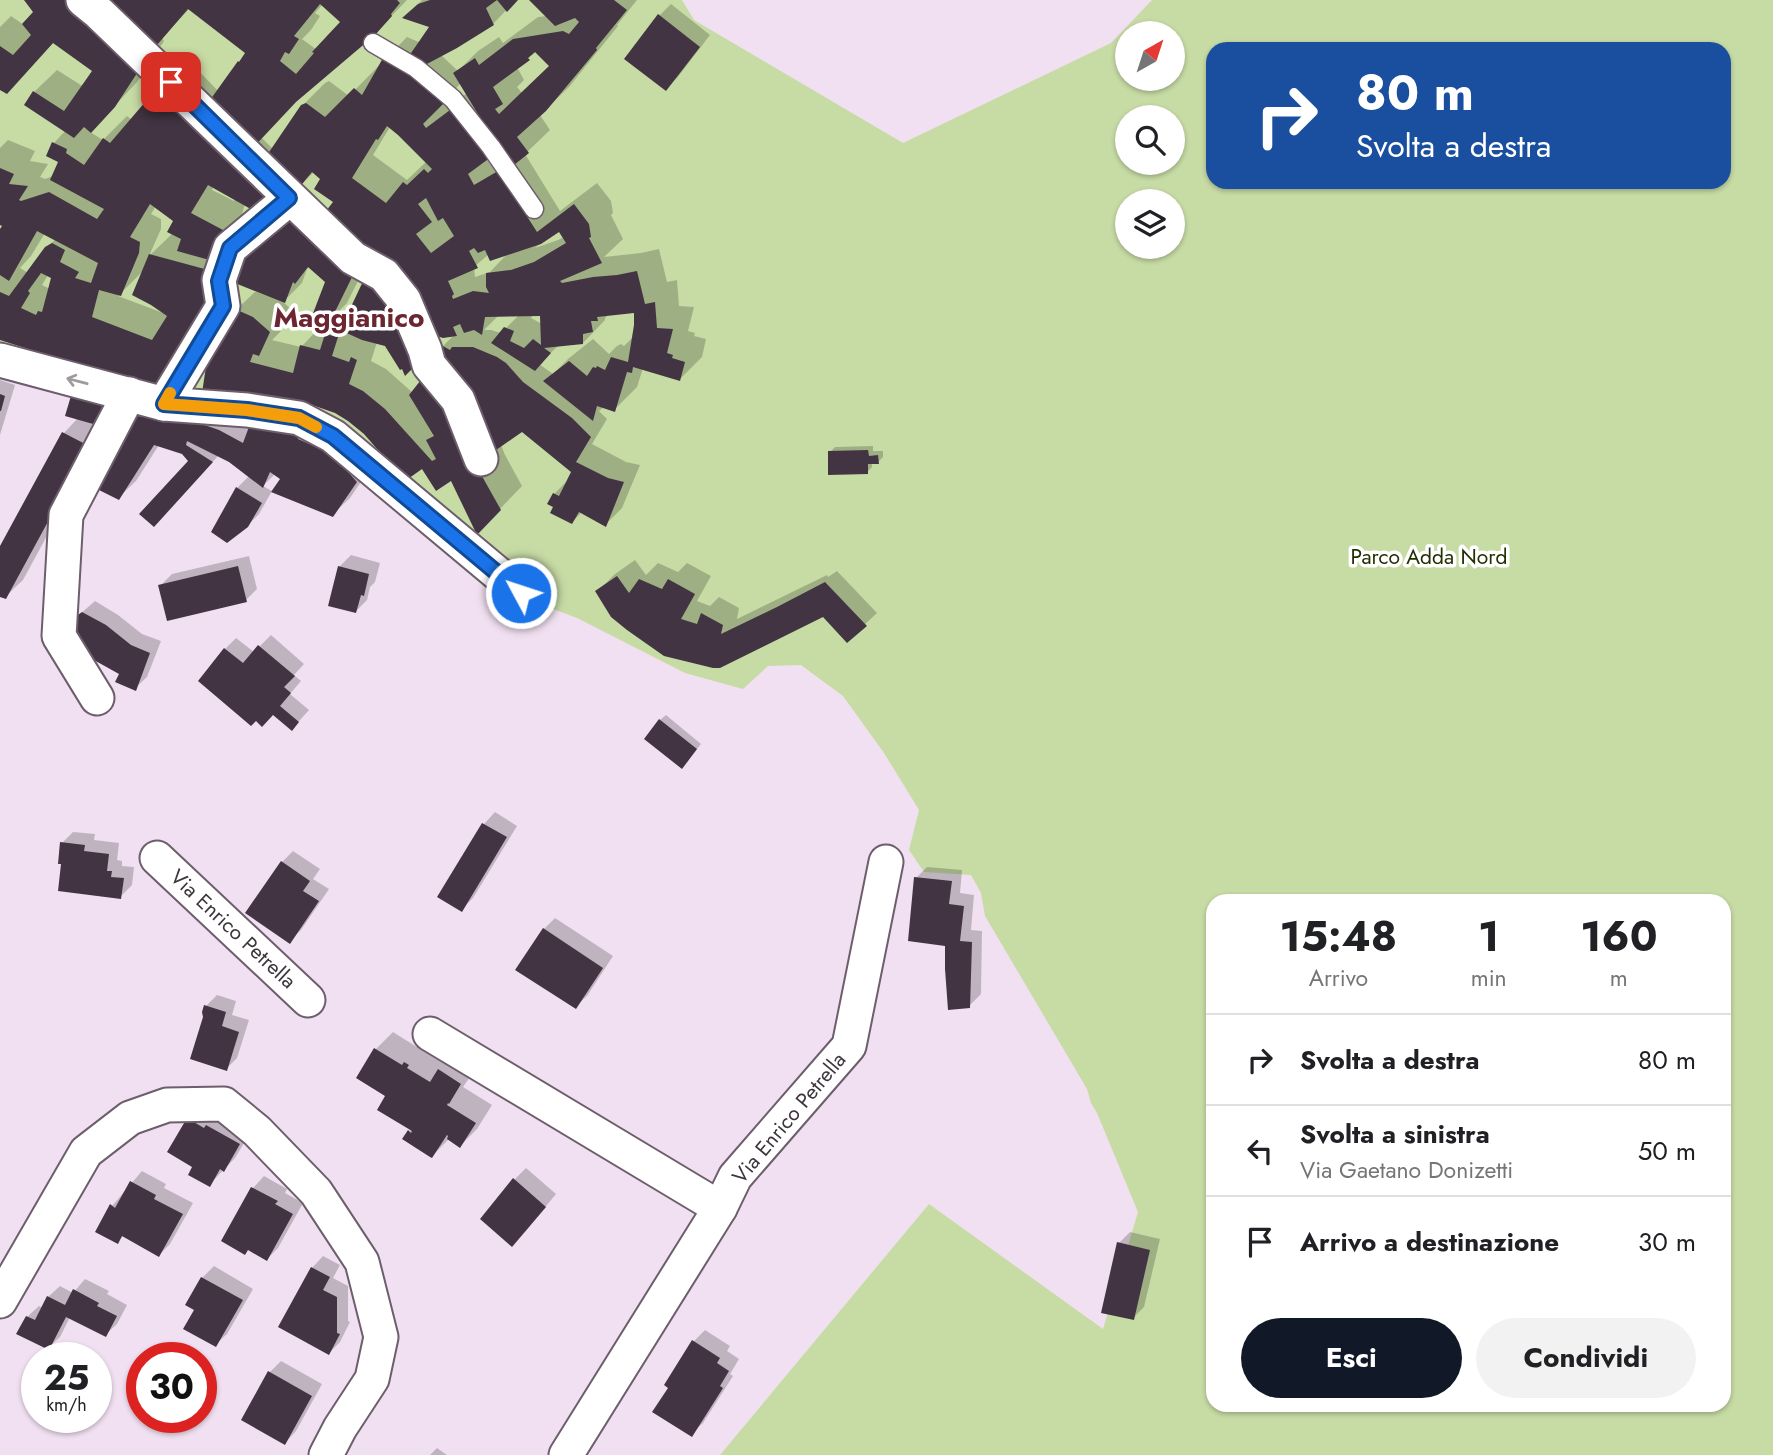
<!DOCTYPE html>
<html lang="it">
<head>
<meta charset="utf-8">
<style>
  :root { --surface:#fff; --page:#f2f2f2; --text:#202124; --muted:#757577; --line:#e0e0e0; --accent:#111827 }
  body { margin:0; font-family:Jost,sans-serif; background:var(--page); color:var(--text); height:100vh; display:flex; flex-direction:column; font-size:26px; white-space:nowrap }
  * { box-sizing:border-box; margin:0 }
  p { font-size:23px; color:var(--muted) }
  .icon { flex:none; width:38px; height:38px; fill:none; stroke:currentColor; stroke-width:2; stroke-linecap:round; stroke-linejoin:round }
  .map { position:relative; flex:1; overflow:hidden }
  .panel { position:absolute; left:1206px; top:894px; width:525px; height:518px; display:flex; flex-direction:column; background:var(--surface); border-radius:21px; box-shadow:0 2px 5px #0004 }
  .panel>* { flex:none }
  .top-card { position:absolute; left:1206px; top:42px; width:525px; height:147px; border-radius:21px; box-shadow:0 2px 5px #0004; background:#1a4fa0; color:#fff; overflow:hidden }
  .needle { width:46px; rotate:39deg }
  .controls { position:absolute; left:1115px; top:21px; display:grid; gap:14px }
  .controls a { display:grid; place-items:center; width:70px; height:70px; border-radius:50%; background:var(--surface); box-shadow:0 2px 5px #0004; font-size:35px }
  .speed { position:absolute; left:21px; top:1342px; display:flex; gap:14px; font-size:35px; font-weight:700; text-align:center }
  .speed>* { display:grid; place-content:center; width:91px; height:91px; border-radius:50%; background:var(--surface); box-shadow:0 2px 5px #0004; line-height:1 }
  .speed small { font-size:18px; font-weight:400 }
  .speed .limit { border:10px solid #d22; background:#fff; color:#111 }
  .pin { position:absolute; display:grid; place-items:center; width:60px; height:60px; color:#fff; margin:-30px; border-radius:14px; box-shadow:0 4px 10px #0006 }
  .me { position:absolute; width:77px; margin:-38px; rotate:310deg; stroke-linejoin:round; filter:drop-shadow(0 0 5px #0008) }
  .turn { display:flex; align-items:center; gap:24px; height:147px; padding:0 35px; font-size:32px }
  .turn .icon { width:91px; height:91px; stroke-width:2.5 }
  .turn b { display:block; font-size:49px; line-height:60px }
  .eta { display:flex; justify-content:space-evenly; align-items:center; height:119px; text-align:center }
  .eta b { font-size:42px; font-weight:700; line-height:49px }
  .cta { display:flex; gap:14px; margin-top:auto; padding:14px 35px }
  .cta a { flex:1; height:80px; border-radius:42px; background:var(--accent); color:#fff; font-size:28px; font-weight:700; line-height:80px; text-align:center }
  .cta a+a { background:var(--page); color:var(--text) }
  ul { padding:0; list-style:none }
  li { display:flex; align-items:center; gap:21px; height:91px; padding:0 35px; border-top:2px solid var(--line) }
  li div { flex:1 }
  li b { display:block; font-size:26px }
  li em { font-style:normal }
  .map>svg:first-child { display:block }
  .green { fill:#c7dba5; fill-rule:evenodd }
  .shadow { fill:#0003; fill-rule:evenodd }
  .building { fill:#423442; fill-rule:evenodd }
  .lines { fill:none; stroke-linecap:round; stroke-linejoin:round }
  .lane-casing { stroke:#6d5e6c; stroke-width:21 }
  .street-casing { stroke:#6d5e6c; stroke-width:37 }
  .lane { stroke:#fff; stroke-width:18 }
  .street { stroke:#fff; stroke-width:33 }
  .oneway { stroke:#9e9a9e }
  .route-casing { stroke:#114b97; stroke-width:18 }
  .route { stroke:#1a73e8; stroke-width:12 }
  .slow { stroke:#f59e0b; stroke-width:12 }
  .labels { text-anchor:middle; stroke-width:7; stroke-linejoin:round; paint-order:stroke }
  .park-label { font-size:21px; fill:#233000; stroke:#fff }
  .street-label { font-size:21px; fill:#3d363d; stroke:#fff }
  .district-label { font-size:28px; font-weight:bold; fill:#6c2631; stroke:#fff }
</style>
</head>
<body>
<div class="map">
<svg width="1773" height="1455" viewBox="0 0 1773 1455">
  <rect width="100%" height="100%" fill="#f1e0f1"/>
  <!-- green -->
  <path class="green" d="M0,0H682L694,20L903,143L1111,43L1152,0H1773V1455H720L929,1204L1103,1329L1138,1212L1097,1113L1091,1103L1087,1089L985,916L981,893L971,875L924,872L909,850L919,810L884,753L843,696L801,665L768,666L743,689L685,673L577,618L501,589L375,454L0,358ZM1127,33H1172V79H1127ZM1213,49H1724V182H1213ZM1127,117H1172V163H1127ZM1127,201H1172V247H1127ZM1213,901H1724V1405H1213Z"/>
  <!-- shadow -->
  <g class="shadow">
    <path d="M26,0H407L374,34L301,95L261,137L273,149L302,106L325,83L329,81L349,96L407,37L421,43L432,26L405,17L422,0H516L493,24L441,55L458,71L478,51L499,37L503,43L538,17L547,16L531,0H637L617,25L618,26L569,87L540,115L550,130L525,154L560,211L597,183L611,201L613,213L611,215L623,239L604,257L641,253L659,249L667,282L677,280L679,306L694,307L688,331L695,333L694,336L706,339L702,357L680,379L643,368L637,387L614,410L604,407L599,411L607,419L592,444L626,462L640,465L622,508L605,525L582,512L572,522L555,507L554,494L569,479L573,472L522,430L501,445L505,455L522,486L499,510L452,479L423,466L365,433L336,412L315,404L291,403L373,464L350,498L332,515L275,474L263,486L272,491L259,514L247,526L237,488L250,475L219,455L171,508L191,461L183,453L159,445L136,481L118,498L136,417L154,399H242L236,310L257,290L232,280L191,361L0,338V232L5,226L0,223V148L8,140L35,151L30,161L48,164L40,177L45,179L53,176L60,161L54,143L66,130L34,92L57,70L84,87L95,71L54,42L29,69L0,88V27L11,16L24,25L35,12ZM323,4L343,22L317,50L302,39L311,30L320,16L315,13ZM190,8L248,53L239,62L218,91L196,68L178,86L169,80L132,120L127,116L103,140L90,132L137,82L164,41L162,38ZM537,51L551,66L522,93L517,87L524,80L517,67ZM461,83L467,93L450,106L445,100ZM390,127L427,161L407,180L373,155ZM314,172L322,179L335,201L327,212L235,237L245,204L294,191ZM214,186L235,198L234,201L212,190ZM156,206L176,220L173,233L149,256L161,229V219L151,214ZM559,229L564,237L558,240L535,248ZM45,233L56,239L46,248L28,273L20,268L31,256ZM372,253L368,276L350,312L336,326L324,323L301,347L272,340L281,331L291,309L283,302L302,283L307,269L310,266L327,281L330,320L347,303ZM508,253L490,272L475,277L474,267L489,254ZM144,270L166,314L118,296ZM48,275L53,277L50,289L42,285ZM636,311L634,336L624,346L621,344L617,346L609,354L593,339L568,359L553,374L539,364L559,345L583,343L605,320V318L609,314ZM533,314H542V324L531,318ZM499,315H519L501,333L491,330H484ZM426,331L454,335L442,347L413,393L386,369L371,361L377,342L386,344Z"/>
    <path d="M671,4L710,35L677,78L665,89L659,16Z"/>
    <path d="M0,380L15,385L0,435Z"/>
    <path d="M78,418L105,429L23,580L5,597L0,595V549L64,433Z"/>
    <path d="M873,446V451H883V457L878,462H872V467L867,472L830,452L835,447Z"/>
    <path d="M351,555L380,563L375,582L370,587L367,600L356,611L339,567Z"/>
    <path d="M249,556L257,589L246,600L160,586L172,574Z"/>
    <path d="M635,560L646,575L658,563L678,572L687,563L711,576L697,601L710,606L719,597L739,608L737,619L827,575L828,577L837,571L877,613L848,640L823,615L719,666L598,591L615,574Z"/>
    <path d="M95,601L118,615L142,634L161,641L147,677L135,688L72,621Z"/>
    <path d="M271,635L304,664L294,675L301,681L290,694L309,710L292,729L225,649L236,638L254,652Z"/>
    <path d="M666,715L701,744L687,762L660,720Z"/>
    <path d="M495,812L517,826L473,898L461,910L440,896L484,824Z"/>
    <path d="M73,832L95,834L94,840L119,843L117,860L122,861V866L134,867L132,885L120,897L63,863L62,843Z"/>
    <path d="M293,851L320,869L313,879L329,889L301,930L289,941L247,913L282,862Z"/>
    <path d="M927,867L962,870L960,893L974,895L971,930L982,931L981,994L969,1006L947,944L916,878Z"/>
    <path d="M555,918L613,956L587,996L575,1007L544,929Z"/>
    <path d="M217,995L236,1001L232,1015L249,1020L237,1058L226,1069L205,1017L206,1006Z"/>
    <path d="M393,1032L420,1049L423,1046L425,1048L423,1051L445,1064L456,1053L477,1067L463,1087L492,1105L477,1129L460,1146L449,1139L432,1156L409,1131L412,1129L388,1095L376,1049Z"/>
    <path d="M199,1108L250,1133L235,1158L209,1185L194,1166L170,1152Z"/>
    <path d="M526,1168L556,1194L524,1233L514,1180Z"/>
    <path d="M142,1171L166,1184L164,1188L193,1203L170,1244L159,1255L124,1235L117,1242L112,1206Z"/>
    <path d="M264,1176L287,1189L285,1193L303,1203L278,1248L267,1259L249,1249L223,1240L253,1188Z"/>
    <path d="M1130,1232L1160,1239L1144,1307L1133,1318L1119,1243Z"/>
    <path d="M323,1256L340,1265L333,1278L348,1286V1321L350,1322L340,1342L329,1353L312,1268Z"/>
    <path d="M214,1266L253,1289L227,1334L215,1345L196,1310L187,1304L202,1278Z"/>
    <path d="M85,1279L109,1291L107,1294L127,1305L117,1324L105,1335L70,1317L60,1337L48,1348L27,1317L39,1306L43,1308L48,1297L60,1286L73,1293Z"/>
    <path d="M705,1330L730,1346L727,1351L739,1359L730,1374L733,1376L703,1423L691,1434L671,1387L666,1384L694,1341Z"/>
    <path d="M281,1361L322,1384L296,1431L285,1443L270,1372Z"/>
    <path d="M437,1448L447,1455H430Z"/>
  </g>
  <!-- building -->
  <g class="building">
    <path d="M24,0H72L143,64L115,107L91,133L84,127L74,138L24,105L33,91L64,111L92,71L53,43L7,94L0,90V46L13,55L31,35L22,24L33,12Z"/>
    <path d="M94,0H397L400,3L391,14L392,16L375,35L296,102L251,150L205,107L238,61L239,62L245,53L188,9L151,52ZM320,4L340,22L312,52L314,53L296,74L280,61L285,52L289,54L299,39L294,36Z"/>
    <path d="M430,0H518L507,12L497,0L486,8L494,25L457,48L425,65L409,56L429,27L402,18L418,4Z"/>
    <path d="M529,0H614L627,10L596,48L597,50L546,111L517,137L529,153L514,165L481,119L453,73L475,58L479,65L513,39L563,31L569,34L579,22L575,18L555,26ZM535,52L549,66L499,114L495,109L503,104L493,87L530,60L528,58Z"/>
    <path d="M658,14L700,47L666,91L624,59Z"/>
    <path d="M383,58L412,72L445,102L423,124L426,128L454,107L491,157L468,174L474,185L498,171L537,232L574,204L589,224L591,237L589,238L602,263L560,281L562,283L593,277L617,275L637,271L645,304L655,302L657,328L673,329L667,353L673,355L672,358L685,362L680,381L633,367L632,373L627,372L615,412L597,406L593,421L543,381L569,361L587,376L593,367L596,368L597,366L605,370L611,357L628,362L634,325V313L597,317L598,321H591L593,332L583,334V344L544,348L551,353L535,371L491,343L504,327L514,331L510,341L524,348L533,339L541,345L540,316L485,317L482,335L474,330L464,333L460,324L453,327L457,336L443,338L424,332L319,220L333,202L314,189L320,179L312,172L294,194L261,164L301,105L306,103L325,117L354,88L362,95ZM387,126L398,135L432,169L428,173L424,169L407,185L403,182L386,203L352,178L376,139L378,140ZM426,198L438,221L443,218L454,236L431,253L416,234L432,222L418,204ZM559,232L566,243L534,262L511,270L486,273V287L489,293L473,291L453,299L452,296L454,294L448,281L478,268L469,251L474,248L478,253L485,250L490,261L541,244Z"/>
    <path d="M172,89L278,197L263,216L208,185L191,213L223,230L213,261L177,251L181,239L167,232L173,221L150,204L130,237L140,242L139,253L121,296L99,290L92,317L152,340L167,316L151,305L132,295L149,254L212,271L210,311L169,386L84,367L0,340V292L9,296L45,247L52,243L65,250L60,262L79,272L75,278L91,283L98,263L37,231L9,281L0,275V229L2,226L0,225V168L14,174L9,184L28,186L19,200L21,201L49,192L97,219L104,209L50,180L58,162L46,156L52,142L67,149L66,153L84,165L103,138L110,143L146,101L155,108ZM41,273L51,278L42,312L38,311L36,315L21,308L30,293L28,291Z"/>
    <path d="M292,213L356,269L330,322L312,316L325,282L308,267L295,284L293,282L285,303L225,279L242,251Z"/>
    <path d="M366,275L388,286L423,358L405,376L402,369L400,370L385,346L362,340L340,330Z"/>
    <path d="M235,309L253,317L270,332L259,356L253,354L250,362L293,373L300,345L320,350L325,334L338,337L332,356L349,362L351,357L357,360L349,384L363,391L385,409L432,461L436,459L426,440L434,436L409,395L428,371L454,403L483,478L501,510L477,535L451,481L436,491L422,469L405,481L364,434L348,421L335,413L315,406L242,401L202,393L207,360Z"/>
    <path d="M441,345L450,350L452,347H473L497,357L506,363L523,382L572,418L591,437L576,462L608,478L624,482L606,527L579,512L572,524L550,513L553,507L547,504L553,493L559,496L571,472L522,432L486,457L432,360Z"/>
    <path d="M73,389L109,399L100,426L65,416Z"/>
    <path d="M0,394L5,396L1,411H0Z"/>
    <path d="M135,416L170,418L196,422L219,430L243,443L253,416L301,429L298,439L332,454L357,482L333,517L271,492L280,479L270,472L263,488L229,462L187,441L186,445L213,462L154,527L139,514L188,461L182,454L154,445L119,500L89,485Z"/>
    <path d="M62,432L89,446L6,599L0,597V546Z"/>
    <path d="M868,450L869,456L878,455L879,464H868V474L828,475V451Z"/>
    <path d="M236,487L262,503L248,527L227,543L211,532Z"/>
    <path d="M238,566L247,602L167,621L158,585Z"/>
    <path d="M338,566L369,574L364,596L361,595L356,613L328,606Z"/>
    <path d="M617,576L629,593L639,579L662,589L668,579L695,594L681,619L697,624L701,613L723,625L721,634L777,607L825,582L867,626L847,643L823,617L720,668H713L664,656L627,630L611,617L595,591Z"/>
    <path d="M82,612L106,625L131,645L150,653L136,691L115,682L119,674L76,650L71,620Z"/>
    <path d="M258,645L295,676L284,687L291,693L280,706L299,722L292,731L273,715L262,727L256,721L251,726L198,681L224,648L243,663Z"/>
    <path d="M659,719L697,749L682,769L644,739Z"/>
    <path d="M482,823L507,837L462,912L437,897Z"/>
    <path d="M60,842L85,845L84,851L109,854L107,871H112L111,877L124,878L121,899L58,891L61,864H58Z"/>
    <path d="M281,861L310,881L303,891L319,901L290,944L245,913Z"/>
    <path d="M914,877L952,881L949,904L964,906L960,941L972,942L970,1008L948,1010L945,969V946L908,941Z"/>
    <path d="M543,928L603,968L576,1009L515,970Z"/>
    <path d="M204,1005L226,1012L222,1026L239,1032L227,1071L190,1059L203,1017L202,1012Z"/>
    <path d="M374,1048L402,1065L404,1062L409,1065L407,1068L430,1082L438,1069L461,1084L449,1104L448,1103L447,1105L476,1123L460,1148L447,1139L448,1136L447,1135L432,1158L430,1157L402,1139L408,1130L411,1133L412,1131L377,1110L385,1096L356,1078Z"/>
    <path d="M187,1118L204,1128L206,1125L240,1144L224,1172L220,1169L210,1187L188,1175L192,1167L167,1152Z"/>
    <path d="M513,1178L546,1207L512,1247L480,1219Z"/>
    <path d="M130,1181L156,1195L154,1199L183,1214L159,1257L122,1236L118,1244L95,1232L110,1204L115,1208Z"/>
    <path d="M251,1187L278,1201L275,1204L293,1214L267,1261L248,1250L245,1255L221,1241Z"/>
    <path d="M1117,1242L1150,1250L1134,1320L1101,1313Z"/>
    <path d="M311,1267L330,1277L323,1290L337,1297V1333L340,1334L329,1355L278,1327Z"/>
    <path d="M201,1277L243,1300L216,1347L183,1329L194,1310L185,1305Z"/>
    <path d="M73,1289L99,1303L97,1306L117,1316L106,1337L66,1317L49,1350L16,1334L26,1316L35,1320L47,1296L65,1305Z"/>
    <path d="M692,1340L720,1358L717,1363L729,1371L720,1386L723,1388L692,1437L652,1412L668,1388L664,1385Z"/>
    <path d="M268,1371L312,1396L285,1445L241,1420Z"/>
  </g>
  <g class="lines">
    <defs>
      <path id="lane" d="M373,43L416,68L453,99L491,147L534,209"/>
      <g id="street">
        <path d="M83,0L99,13L353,258L384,275L404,300L425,350L429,365L458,400L481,459"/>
        <path d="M0,360L164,404L247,410L299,418L333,436L521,593"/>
        <path d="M164,404L223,306L219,280L230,248L289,199"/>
        <path d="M97,698L59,636L66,515L129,394"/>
        <path d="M157,858L308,1000"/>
        <path d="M430,1034L720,1208L735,1177L849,1046L886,862"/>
        <path d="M0,1301L86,1152L130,1118L167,1105L224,1104L257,1131L316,1192L362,1262L381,1337L372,1379L340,1428L326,1455"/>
        <path d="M566,1455L720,1208"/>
      </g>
    </defs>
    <!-- lane casing -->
    <use href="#lane" class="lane-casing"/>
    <!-- street casing -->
    <use href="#street" class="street-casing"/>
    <!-- lane -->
    <use href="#lane" class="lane"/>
    <!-- street -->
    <use href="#street" class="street"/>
  </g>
  <!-- one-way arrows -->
  <defs><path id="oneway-shaft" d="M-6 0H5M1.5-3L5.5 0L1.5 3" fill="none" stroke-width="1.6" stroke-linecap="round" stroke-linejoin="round" transform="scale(1.75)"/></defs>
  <use class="oneway" href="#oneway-shaft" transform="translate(77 381) rotate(-165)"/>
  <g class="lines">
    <defs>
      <path id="route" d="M171,82L289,198L230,248L219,281L223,306L164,404L247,410L299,418L333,436L521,593"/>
    </defs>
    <!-- route casing -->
    <use href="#route" class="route-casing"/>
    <!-- route -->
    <use href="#route" class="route"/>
    <!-- slow -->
    <path class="slow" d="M170,393L164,404L247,410L299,418L316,427"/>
  </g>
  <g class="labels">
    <!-- park labels -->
    <g class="park-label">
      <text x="1429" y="564">Parco Adda Nord</text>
    </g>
    <!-- street labels -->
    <g class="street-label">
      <text transform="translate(233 929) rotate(43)" y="7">Via Enrico Petrella</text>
      <text transform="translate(789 1118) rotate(-50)" y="7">Via Enrico Petrella</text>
    </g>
    <!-- district labels -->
    <g class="district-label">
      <text x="349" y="327">Maggianico</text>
    </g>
  </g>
</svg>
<div class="controls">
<a><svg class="needle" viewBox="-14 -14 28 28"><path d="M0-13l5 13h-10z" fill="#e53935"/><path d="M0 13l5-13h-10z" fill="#757577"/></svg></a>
<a><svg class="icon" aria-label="search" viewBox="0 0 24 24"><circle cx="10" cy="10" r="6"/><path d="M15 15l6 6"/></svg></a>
<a><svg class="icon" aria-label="layers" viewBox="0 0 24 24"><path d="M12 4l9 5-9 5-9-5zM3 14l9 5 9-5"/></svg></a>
</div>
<div class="speed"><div>25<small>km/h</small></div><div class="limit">30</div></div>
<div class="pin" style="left:171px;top:82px;background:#d93025"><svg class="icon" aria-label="arrive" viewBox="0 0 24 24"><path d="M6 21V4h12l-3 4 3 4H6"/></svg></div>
<svg class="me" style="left:521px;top:593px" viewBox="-20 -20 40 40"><circle r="17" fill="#1a73e8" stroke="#fff" stroke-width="3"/><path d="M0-11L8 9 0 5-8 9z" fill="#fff"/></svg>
<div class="top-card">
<div class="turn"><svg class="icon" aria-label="right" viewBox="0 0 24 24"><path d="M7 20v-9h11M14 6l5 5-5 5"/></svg><div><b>80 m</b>Svolta a destra</div></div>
</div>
<section class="panel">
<div class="eta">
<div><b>15:48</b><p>Arrivo</p></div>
<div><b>1</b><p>min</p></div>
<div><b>160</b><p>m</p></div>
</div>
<ul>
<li><svg class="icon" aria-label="right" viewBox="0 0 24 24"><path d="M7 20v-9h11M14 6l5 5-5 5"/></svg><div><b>Svolta a destra</b></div><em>80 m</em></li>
<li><svg class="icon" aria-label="left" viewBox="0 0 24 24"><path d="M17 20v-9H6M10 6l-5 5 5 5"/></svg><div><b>Svolta a sinistra</b><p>Via Gaetano Donizetti</p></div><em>50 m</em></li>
<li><svg class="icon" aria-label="arrive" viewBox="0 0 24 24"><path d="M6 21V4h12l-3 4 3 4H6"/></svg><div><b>Arrivo a destinazione</b></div><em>30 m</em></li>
</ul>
<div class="cta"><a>Esci</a><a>Condividi</a></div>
</section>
</div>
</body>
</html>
